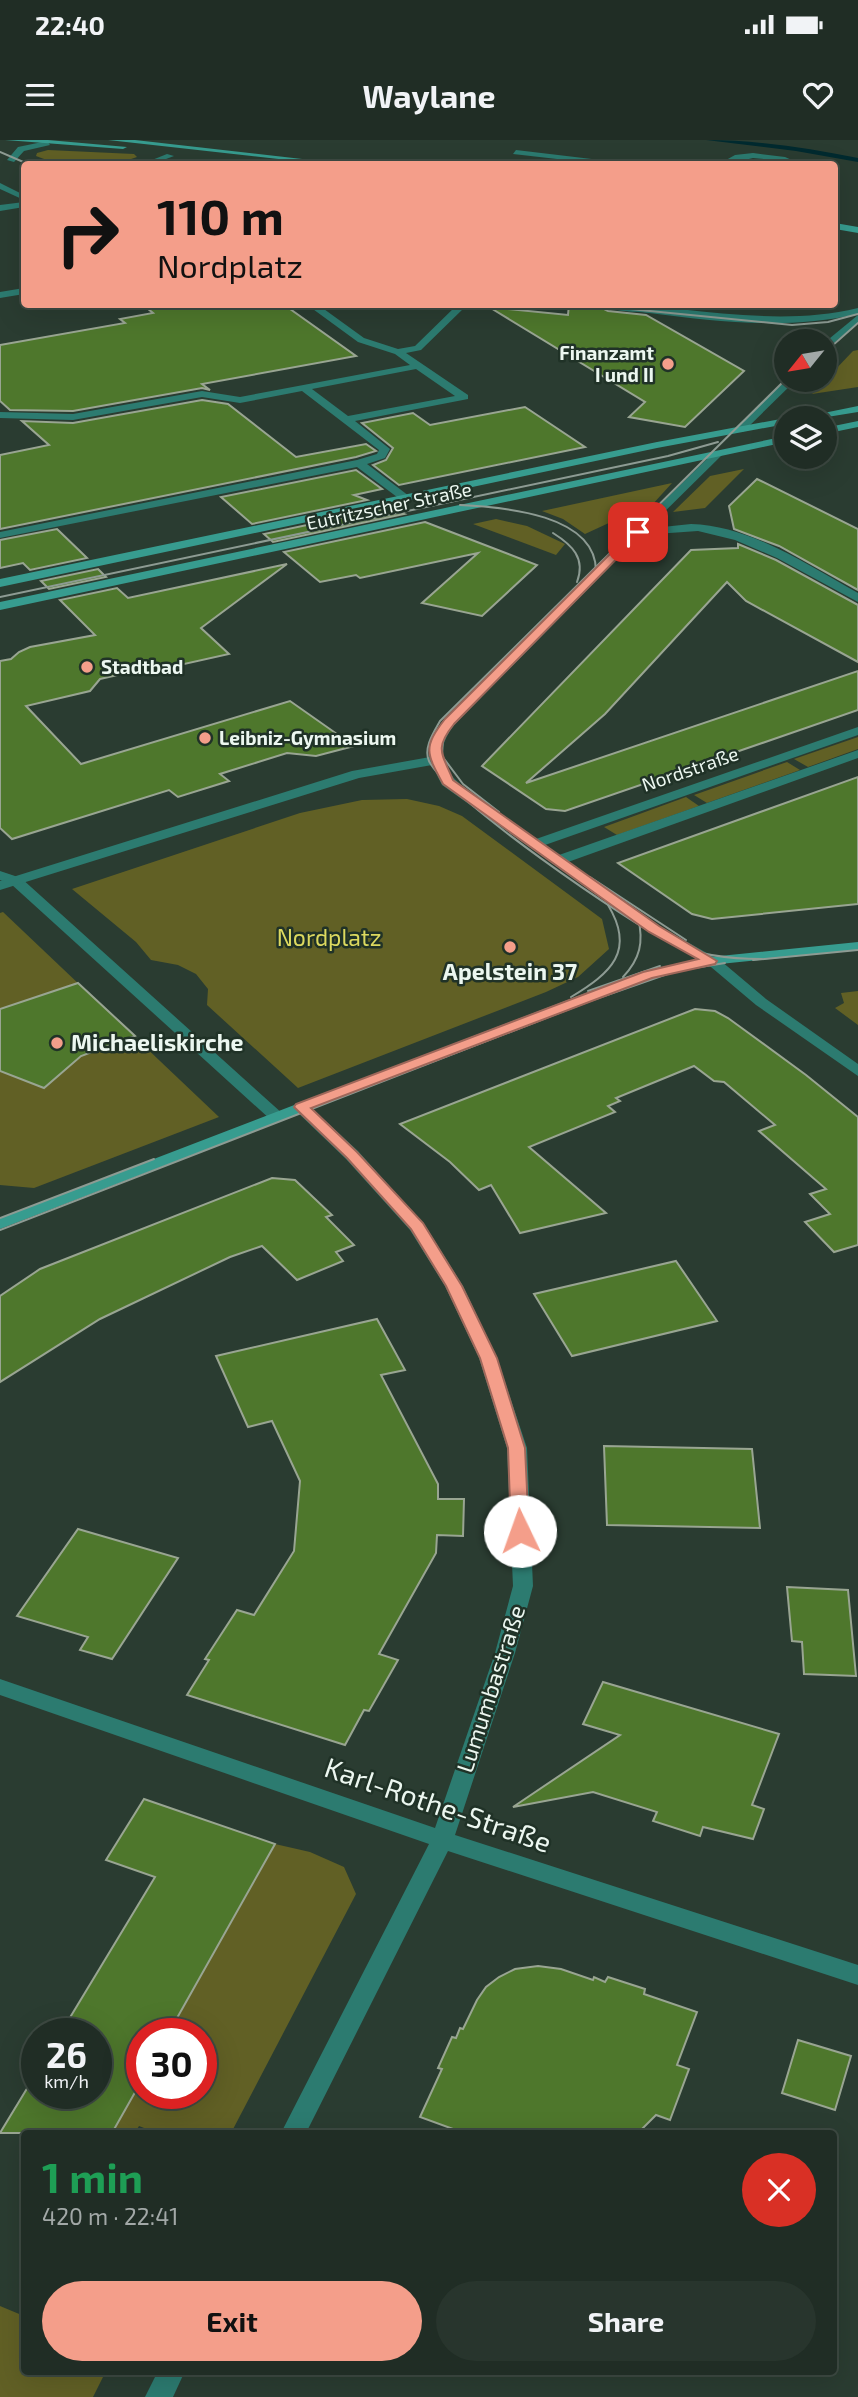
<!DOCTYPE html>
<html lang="en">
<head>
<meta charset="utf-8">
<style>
  :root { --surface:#202d25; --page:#28352d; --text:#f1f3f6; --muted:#a2a8a7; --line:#3d4942; --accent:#f49e8a }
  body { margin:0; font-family:"Exo 2",sans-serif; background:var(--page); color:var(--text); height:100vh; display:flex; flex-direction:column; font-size:26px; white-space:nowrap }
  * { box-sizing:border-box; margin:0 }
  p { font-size:23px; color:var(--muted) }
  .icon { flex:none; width:38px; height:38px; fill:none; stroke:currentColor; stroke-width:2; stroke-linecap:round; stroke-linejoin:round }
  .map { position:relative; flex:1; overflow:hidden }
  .sheet { position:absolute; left:21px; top:1990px; width:816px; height:245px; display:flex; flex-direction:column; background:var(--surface); border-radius:7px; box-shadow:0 7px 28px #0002,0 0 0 2px var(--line) }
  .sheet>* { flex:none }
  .guide { position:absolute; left:21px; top:21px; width:817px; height:147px; border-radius:7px; box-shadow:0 7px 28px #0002,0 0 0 2px var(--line); background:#f49e8a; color:#111; overflow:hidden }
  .needle { width:46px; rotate:240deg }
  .tools { position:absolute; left:774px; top:189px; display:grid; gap:14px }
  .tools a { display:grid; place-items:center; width:63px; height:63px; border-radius:50%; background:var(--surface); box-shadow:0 7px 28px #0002,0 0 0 2px var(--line); font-size:35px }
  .speed { position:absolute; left:21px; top:1878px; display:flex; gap:14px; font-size:35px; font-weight:700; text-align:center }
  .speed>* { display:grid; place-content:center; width:91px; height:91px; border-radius:50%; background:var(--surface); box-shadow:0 7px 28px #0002,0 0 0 2px var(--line); line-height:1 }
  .speed small { font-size:18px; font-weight:400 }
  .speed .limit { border:10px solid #d22; background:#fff; color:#111 }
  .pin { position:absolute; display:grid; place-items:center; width:60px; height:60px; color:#fff; margin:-30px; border-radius:14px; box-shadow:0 4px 10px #0006 }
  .me { position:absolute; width:77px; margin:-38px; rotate:357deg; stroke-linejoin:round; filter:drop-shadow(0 0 5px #0008) }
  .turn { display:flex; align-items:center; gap:24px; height:147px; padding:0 21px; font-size:32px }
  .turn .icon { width:91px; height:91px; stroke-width:2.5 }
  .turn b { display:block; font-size:49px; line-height:60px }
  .round { display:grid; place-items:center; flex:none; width:74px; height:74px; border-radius:37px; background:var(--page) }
  .overview { display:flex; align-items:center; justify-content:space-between; height:119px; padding:0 21px }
  h1 { font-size:42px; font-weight:700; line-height:52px; color:#1e9e55 }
  .primary-button { display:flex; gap:14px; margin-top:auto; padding:14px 21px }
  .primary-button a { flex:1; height:80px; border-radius:42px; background:var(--accent); color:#111; font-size:28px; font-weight:700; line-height:80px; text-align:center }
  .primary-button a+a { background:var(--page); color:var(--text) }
  .status { display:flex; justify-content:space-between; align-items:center; height:49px; padding:0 35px; background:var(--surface); direction:ltr }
  .status svg { height:19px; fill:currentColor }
  header { display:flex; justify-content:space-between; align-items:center; height:91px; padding:0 21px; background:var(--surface); font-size:32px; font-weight:700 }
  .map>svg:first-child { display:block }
  .green { fill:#616025 }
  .water { fill:#002a2f }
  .building { fill:#4e772c; stroke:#99a592; stroke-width:2 }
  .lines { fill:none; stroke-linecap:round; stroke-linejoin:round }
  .lane { fill:#2c7b70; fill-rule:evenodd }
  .street { fill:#2c7b70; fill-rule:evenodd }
  .secondary { fill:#379c8f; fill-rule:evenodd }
  .tram { stroke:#8d9b93; stroke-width:2 }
  .route { fill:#f49e8a; stroke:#9f675a; stroke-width:2 }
  .poi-dot { fill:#f49e8a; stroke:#203227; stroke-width:2.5 }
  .labels { text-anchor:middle; stroke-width:5; stroke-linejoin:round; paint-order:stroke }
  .far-poi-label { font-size:19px; font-weight:bold; fill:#ecf7f0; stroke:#203227; text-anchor:start }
  .far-street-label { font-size:19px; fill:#ecf7f0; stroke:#203227 }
  .park-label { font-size:23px; fill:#dcd95f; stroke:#203227 }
  .poi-label { font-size:23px; font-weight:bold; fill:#ecf7f0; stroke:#203227 }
  .street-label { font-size:23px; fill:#ecf7f0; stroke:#203227 }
  .near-street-label { font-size:28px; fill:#ecf7f0; stroke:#203227 }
</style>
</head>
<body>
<div class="status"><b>22:40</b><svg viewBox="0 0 49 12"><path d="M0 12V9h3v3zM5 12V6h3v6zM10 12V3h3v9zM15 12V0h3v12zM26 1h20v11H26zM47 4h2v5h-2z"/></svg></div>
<header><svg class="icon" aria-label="menu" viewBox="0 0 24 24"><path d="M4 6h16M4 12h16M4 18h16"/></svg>Waylane<svg class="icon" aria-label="heart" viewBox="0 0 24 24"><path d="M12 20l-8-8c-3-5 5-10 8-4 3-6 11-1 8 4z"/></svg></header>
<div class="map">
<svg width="858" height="2257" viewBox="0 0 858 2257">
  <rect width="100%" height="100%" fill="#2a3c31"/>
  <!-- green -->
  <g class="green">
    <path d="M48,10L134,14L137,17C106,28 67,29 36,16L37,13Z"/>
    <path d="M858,210V247L812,254L853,211Z"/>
    <path d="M744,329L705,368L673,372L710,336Z"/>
    <path d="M672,343L642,376L611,382L585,394L563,379L542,371Z"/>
    <path d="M496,379L527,386L565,404L556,415L473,384Z"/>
    <path d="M858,597V609L808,627L794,619Z"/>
    <path d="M787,622L800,630L707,663L694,655Z"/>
    <path d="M686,657L699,666L617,695L604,687Z"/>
    <path d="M407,659L439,666L462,676L602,779L609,809L578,837L546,852L298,948L207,865L208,849L196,834L178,825L151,820L136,802L72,749L300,673L362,660Z"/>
    <path d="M3,772L219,977L34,1048L0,1045V773Z"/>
    <path d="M858,851V885L835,868L844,863L841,853Z"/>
    <path d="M275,1704L310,1712L344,1727L356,1754L231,1993H157L139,1986L135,1993H112L142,1940V1953H201V1894L168,1893Z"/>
    <path d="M0,2166L24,2176V2231H106L93,2257H0Z"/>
  </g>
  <!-- water -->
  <path class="water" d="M706,0C757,0 808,8 858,18V22L796,11Z"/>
  <!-- building -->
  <g class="building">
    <path d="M142,164H283L356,216L202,244L210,250L202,248L73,271L10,270L0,261V205L125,183L120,179L153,173Z"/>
    <path d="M569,164H594L608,171L646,175L744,231L685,287L629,277L645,262L489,167L568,175Z"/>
    <path d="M202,260L228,264L296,317L366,304L376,311L356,317L0,389V315L49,305L22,281L73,283Z"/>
    <path d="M525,267L585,307L399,345L373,325L386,320L393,308L362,283L413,273L430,285Z"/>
    <path d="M356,330L382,349L354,355L367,360L252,384L221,357Z"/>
    <path d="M757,339L858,389V450L779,406L734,389L729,366Z"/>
    <path d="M388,368L404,374L273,402L264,394Z"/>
    <path d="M425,382L537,425L482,476L422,463L478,413L360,438L356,435L320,442L284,412Z"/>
    <path d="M57,389L87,418L30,430L23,423L0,428V400Z"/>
    <path d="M738,404L776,420L858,465V522L746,461L727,442L605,574L526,643L858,531V570L565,671L546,669L482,626L691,410L738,408Z"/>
    <path d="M287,424L201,488L229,514L135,535L131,532L100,539L90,551L26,566L81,624L290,561L354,606L316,616L287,613L220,634L229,641L178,657L169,650L12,699L0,688V521L11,519L19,512L30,507L95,495L60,460L117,448L128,458Z"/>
    <path d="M98,429L106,437L49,449L41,441Z"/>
    <path d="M858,637V764L712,779L692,774L618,723Z"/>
    <path d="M78,843L135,896L81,916L44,948L0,931V869Z"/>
    <path d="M695,869L715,871L728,878L806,935L858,977V1105L834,1112L805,1082L830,1074L810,1054L826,1049L759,991L775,985L724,942L714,941L694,926L616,958L620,961L608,966L615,972L529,1007L606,1073L520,1093L491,1045L479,1050L450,1022L400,984Z"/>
    <path d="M272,1038L295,1040L332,1075L326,1077L354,1105L336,1112L343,1121L297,1140L262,1106L230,1117L100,1179L0,1242V1156L40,1129Z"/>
    <path d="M676,1121L717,1181L572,1216L534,1154Z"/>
    <path d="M377,1179L405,1230L381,1235L438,1344V1359H464L463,1396L437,1395L436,1413L379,1514L398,1520L369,1571L364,1570L345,1605L187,1555L209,1520L205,1519L237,1470L254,1475L294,1411L300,1341L272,1281L248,1287L216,1216Z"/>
    <path d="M604,1306L752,1309L760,1388L607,1385Z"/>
    <path d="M78,1389L178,1418L112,1519L80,1510L88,1497L17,1476Z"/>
    <path d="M787,1447L848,1450L856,1536L804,1534L802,1502L792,1501Z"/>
    <path d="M603,1542L779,1594L752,1665L764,1669L753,1699L703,1687L700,1696L653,1681L657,1672L593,1652L513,1667L620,1595L583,1584Z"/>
    <path d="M144,1659L275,1704L168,1894H142V1940L112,1993H0L37,1932V1953H96V1894H60L155,1737L106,1720Z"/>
    <path d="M538,1826L561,1829L593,1840L594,1837L605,1842L608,1837L645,1849L644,1854L697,1872L677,1925L689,1929L670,1980L656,1975L638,1993H464L420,1977L442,1929L438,1928L452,1897L456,1898L460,1888L463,1889L477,1860L486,1847L499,1837L515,1829Z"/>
    <path d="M798,1900L851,1916L835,1970L782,1953Z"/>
  </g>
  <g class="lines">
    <!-- lane -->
    <g class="lane">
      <path d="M516,10L617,22L621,24H601L513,14Z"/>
      <path d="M753,13L785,17L794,21L791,24H783V21L753,18L728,24H719L735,15Z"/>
      <path d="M0,43L24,55V60L0,49Z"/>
      <path d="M24,62V67L0,71V65Z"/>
      <path d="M24,148V154L0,158V152Z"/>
      <path d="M306,164H317L364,198L398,209L415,206L457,165L465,167L421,210L406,213L468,255V259L355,281L390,309L385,318L367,324L409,356V360H401L357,327L0,398V392L357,320L377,314L379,310L302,251L240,263L202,257L73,280L0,278V272L73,274L202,251L240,257L410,225L395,214L358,202ZM416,229L455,256L348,276L312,249Z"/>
      <path d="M597,164C685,164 770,189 858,168V174C788,190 719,182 649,173C633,171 610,172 597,164Z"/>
      <path d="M858,175V183L824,211V203Z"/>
      <path d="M786,240H796L743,292H735V288Z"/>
      <path d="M714,312L723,314L642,394H634V390Z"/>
      <path d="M0,731L21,738L283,974L285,977L283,980H271L11,744L0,740Z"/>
    </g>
    <!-- street -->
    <g class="street">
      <path d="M47,1L50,5L24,11L14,22L7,20L18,7Z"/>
      <path d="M167,14L174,16L153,24H142Z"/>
      <path d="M691,384C752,386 807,425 858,453V462L777,418L735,400L698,391L641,395L455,584C424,623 457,643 487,664C503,676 520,687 536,699L858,587V595L545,705L559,715L858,610V618L568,722L659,786L721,821L766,859L858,924V936L756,865L711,827L649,792L442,645L432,625L359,638L0,750V741L352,631L430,617L432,598L445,578L634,390Z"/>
      <path d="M301,962L307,964L358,1011L426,1087L463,1146L497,1218L527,1308L533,1446L515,1513L455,1695L858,1825V1845L448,1711L306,1993H281L429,1704L0,1555V1539L435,1688L495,1513L513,1446L507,1308L479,1218L445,1146L410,1090L346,1019L295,970L293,967L295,964Z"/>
      <path d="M158,2231H185L173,2257H145Z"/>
    </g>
    <!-- secondary -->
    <g class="secondary">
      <path d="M5,0H48L127,7L123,9Z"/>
      <path d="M108,0H135L346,24H323Z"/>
      <path d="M835,83L858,87V93L835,89Z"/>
      <path d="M858,266V272L821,278H799Z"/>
      <path d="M786,278V284L657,308L0,447V439L657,302Z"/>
      <path d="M858,281V287L824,294V288Z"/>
      <path d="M786,296V302L0,470V462Z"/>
      <path d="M858,802V810L710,825L652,838L0,1089V1078L643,831L710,817Z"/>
    </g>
    <!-- tram -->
    <g class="tram">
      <path d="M0,12L28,24"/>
      <path d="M579,164L792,185L828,182L858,174"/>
      <path d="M824,213L858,183"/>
      <path d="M460,365C503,367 598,374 596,433"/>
      <path d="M553,393C572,405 586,418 577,442"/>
      <path d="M0,457L668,316L718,302"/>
      <path d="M463,572L443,597L442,616L463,644L499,672"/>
      <path d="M590,737L686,800"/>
      <path d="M762,819C731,819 701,816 673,804C631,785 446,657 429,621C423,608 434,592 440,581L786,239"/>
      <path d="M753,820L858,810"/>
      <path d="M623,837C640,819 644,802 638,778"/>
      <path d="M588,851L660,826"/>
      <path d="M571,857C611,833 636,811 608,765"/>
      <path d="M0,1078L154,1019"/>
      <path d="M0,1090L590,861L676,831L725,823"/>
    </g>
  </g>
  <!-- route -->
  <path class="route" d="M634,390L643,392L454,584C434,609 442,613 453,640L659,786L717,821L715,824L652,838L311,968L357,1012L423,1083L462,1146L497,1218L525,1308L529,1391L527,1395H514L511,1391L508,1308L480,1218L446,1146L411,1089L347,1018L294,967L296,964L643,832L698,819L649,792L443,644C426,613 423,607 445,579Z"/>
  <!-- markers -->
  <g class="poi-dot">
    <circle cx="668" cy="224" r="7"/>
    <circle cx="87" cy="527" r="7"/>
    <circle cx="205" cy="598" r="7"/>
    <circle cx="510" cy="807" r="7"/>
    <circle cx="57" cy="903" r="7"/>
  </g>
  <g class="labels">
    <!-- far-poi labels -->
    <g class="far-poi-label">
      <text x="654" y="220" text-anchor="end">Finanzamt<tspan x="654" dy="22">I und II</tspan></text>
      <text x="101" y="534">Stadtbad</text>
      <text x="219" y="605">Leibniz-Gymnasium</text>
    </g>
    <!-- far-street labels -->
    <g class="far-street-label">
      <text transform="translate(389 366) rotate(-12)" y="7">Eutritzscher Straße</text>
      <text transform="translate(690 629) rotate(-19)" y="7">Nordstraße</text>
    </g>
    <!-- park labels -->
    <g class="park-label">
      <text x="329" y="806">Nordplatz</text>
    </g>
    <!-- poi labels -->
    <g class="poi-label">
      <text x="510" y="840">Apelstein 37</text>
      <text x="71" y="911" text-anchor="start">Michaeliskirche</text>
    </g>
    <!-- street labels -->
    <g class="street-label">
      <text transform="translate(491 1549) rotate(-72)" y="8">Lumumbastraße</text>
    </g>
    <!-- near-street labels -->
    <g class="near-street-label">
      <text transform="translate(438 1665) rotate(19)" y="10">Karl-Rothe-Straße</text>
    </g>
  </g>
</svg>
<div class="tools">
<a><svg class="needle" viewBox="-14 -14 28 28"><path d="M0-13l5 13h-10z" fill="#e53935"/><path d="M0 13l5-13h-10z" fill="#a2a8a7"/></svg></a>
<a><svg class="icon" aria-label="layers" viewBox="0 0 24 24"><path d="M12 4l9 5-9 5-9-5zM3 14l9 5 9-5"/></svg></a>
</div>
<div class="speed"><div>26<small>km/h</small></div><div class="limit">30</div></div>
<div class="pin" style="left:638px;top:392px;background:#d93025"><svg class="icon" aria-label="arrive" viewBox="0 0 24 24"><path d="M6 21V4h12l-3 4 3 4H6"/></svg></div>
<svg class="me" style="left:520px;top:1391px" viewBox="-20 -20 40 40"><circle r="19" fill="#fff"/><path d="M0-13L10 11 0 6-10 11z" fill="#f49e8a"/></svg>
<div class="guide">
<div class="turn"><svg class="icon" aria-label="right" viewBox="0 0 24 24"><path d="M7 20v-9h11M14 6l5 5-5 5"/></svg><div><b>110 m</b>Nordplatz</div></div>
</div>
<section class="sheet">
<div class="overview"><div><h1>1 min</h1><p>420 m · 22:41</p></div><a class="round" style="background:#d93025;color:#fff"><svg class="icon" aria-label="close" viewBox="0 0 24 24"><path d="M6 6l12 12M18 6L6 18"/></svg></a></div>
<div class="primary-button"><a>Exit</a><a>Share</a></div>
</section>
</div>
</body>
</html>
